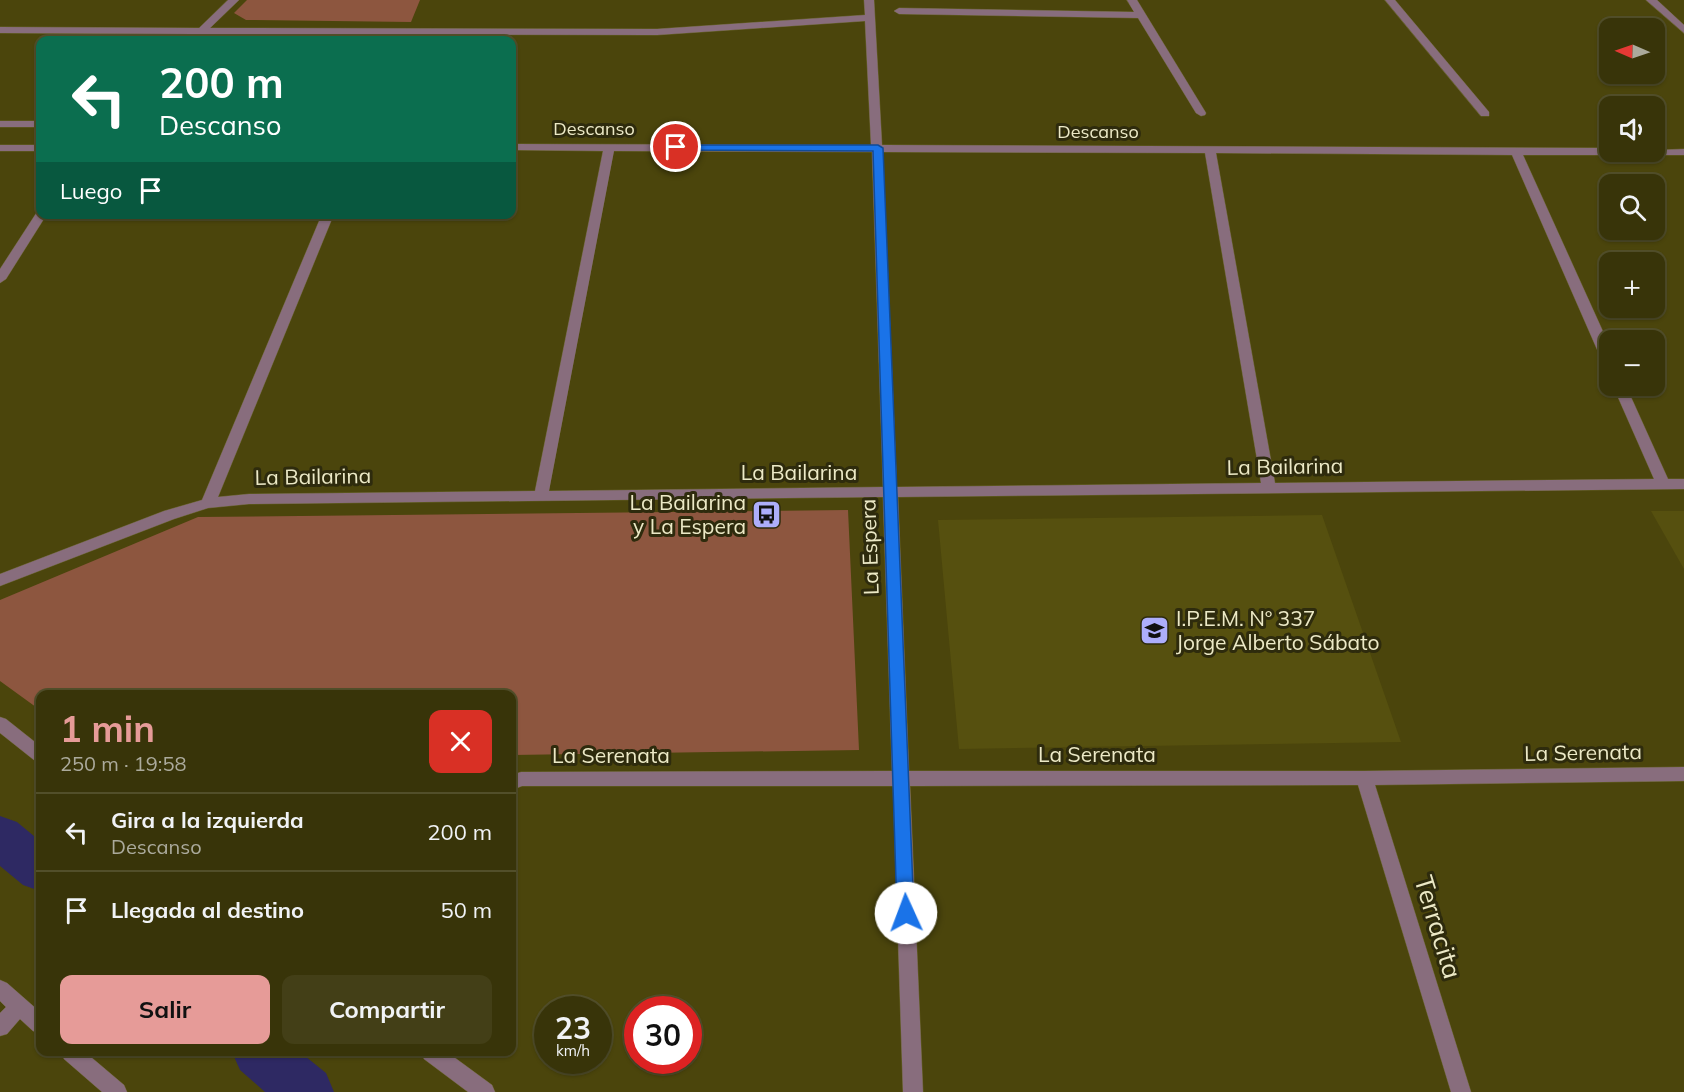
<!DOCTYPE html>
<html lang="es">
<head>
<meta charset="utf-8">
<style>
  :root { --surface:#383409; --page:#433f17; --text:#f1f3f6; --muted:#abaa9c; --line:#524f2a; --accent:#e69b98 }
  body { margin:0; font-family:Mulish,sans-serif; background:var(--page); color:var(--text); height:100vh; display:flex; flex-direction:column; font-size:22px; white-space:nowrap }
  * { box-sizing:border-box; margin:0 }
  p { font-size:20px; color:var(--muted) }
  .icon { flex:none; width:33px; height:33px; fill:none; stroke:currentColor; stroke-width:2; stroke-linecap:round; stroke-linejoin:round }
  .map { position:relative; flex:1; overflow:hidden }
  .details { position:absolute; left:36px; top:690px; width:480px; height:366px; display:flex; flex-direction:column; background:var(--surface); border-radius:12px; box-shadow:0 2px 4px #0004,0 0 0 2px var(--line) }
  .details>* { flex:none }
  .guide { position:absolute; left:36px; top:36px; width:480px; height:183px; border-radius:12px; box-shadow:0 2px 4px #0004,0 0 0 2px var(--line); background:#0b6e4f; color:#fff; overflow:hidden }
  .needle { width:39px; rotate:272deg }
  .fabs { position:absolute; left:1599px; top:18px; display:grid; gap:12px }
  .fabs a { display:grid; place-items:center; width:66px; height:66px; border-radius:12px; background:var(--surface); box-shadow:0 2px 4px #0004,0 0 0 2px var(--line); font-size:30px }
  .speed { position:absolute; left:534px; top:996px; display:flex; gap:12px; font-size:30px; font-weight:700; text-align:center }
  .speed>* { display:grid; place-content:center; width:78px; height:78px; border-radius:50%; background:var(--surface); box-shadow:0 2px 4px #0004,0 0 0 2px var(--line); line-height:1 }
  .speed small { font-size:15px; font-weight:400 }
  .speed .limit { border:9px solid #d22; background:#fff; color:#111 }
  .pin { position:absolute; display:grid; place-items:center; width:51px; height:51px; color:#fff; margin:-26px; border:3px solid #fff; border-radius:50%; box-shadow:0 2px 6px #0007 }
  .me { position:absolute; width:66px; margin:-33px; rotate:358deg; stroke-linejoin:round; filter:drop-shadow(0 0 4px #0008) }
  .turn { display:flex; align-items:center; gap:21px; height:126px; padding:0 24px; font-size:27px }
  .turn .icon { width:78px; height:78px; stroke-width:2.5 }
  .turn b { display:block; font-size:42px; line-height:51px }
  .then { display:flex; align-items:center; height:57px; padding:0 24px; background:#0003; gap:12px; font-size:22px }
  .round { display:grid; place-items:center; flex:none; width:63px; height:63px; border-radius:12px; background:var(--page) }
  .head { display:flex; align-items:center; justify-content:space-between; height:102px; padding:0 24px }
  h1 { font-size:36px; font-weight:700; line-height:45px; color:var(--accent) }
  .primary-button { display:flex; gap:12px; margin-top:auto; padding:12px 24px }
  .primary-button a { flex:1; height:69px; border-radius:12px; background:var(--accent); color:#111; font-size:24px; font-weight:700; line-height:69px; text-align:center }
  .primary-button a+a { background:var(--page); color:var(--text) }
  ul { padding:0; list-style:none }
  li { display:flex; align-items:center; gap:18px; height:78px; padding:0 24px; border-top:2px solid var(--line) }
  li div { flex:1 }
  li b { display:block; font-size:22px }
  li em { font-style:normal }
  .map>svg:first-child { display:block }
  .built { fill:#56500f }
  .green { fill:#8d563f }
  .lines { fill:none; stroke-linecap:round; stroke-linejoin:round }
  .canal { fill:#2e2963; fill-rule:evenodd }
  .minor-casing { stroke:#68632d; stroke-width:1 }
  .minor { fill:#886d7d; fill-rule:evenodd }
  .route { fill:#1a73e8; stroke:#114b97; stroke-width:1.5 }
  .labels { text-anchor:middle; stroke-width:6; stroke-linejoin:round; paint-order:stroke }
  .far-street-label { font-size:18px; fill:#ece9c6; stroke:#2e2b0d }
  .street-label { font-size:21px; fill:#ece9c6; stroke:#2e2b0d }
  .poi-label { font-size:21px; fill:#ece9c6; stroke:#2e2b0d; text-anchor:end }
  .near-street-label { font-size:26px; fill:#ece9c6; stroke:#2e2b0d }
</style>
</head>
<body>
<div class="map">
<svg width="1684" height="1092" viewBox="0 0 1684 1092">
  <rect width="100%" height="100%" fill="#4b450c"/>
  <!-- built -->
  <g class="built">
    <path d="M1651,511H1684V569Z"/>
    <path d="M1322,515L1401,742L959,749L938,520Z"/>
  </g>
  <!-- green -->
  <g class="green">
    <path d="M247,0H420L411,22L246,20L234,13Z"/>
    <path d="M848,510L859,750L512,755V694H40V710L0,681V600L198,517Z"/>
  </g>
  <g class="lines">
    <!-- canal -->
    <g class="canal">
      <path d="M0,816L17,822L40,841V891L23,885L0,866Z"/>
      <path d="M232,1052H300L326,1073L334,1092H265L240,1070Z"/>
    </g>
    <defs>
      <g id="minor">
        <path d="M228,0H239L210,28L657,29L865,15L864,0H874L882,145L1610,148V152L1684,149V155H1523L1610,347V367L1603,363L1512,155L1216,153L1275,483L1654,479L1613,386H1626L1668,479H1684V489L898,497L909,771H1364L1684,767V781L1375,785L1471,1092H1451L1358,785L910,786L923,1092H903L893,786H522L512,790V775L521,772L892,771L883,497L249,504L208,508L174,519L0,586V574L164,511L202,500L322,214H334L218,497L249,494L535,491L603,151L512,150V144L871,145L865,21L657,35L204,34L197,38L193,37V34L0,33V27L199,28ZM614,151L872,152L883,487L549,491ZM883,152L1205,153L1261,483L897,487Z"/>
        <path d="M1127,0H1137L1206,113L1205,115L1201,116L1196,113L1138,18L899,14L894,11L899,8L1134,12Z"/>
        <path d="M1385,0H1395L1489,112V116H1481Z"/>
        <path d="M1646,0H1657L1684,25V33Z"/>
        <rect x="0" y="121" width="40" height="6"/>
        <rect x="0" y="145" width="40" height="6"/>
        <path d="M40,211V214H47L6,279L0,283V269L37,212Z"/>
        <path d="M0,717L6,719L40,746V762L34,760L0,733Z"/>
        <path d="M0,980L7,983L40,1012V1033L33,1031L20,1019L7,1034L0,1036V1013L6,1007L0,1001Z"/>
        <path d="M61,1052H85L124,1085L127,1092H102L64,1059Z"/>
        <path d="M421,1052H447L492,1085L495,1092H468L424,1059Z"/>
      </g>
    </defs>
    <!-- minor casing -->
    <use href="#minor" class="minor-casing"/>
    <!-- minor -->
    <use href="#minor" class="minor"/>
  </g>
  <!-- route -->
  <path class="route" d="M672,145H878L883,148L914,913L912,918L906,920L900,918L897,913L873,151L676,150L672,149Z"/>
  <!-- icons -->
  <defs>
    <symbol id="bus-square" viewBox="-11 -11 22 22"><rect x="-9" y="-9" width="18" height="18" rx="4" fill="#adaefb" stroke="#2e2b0d"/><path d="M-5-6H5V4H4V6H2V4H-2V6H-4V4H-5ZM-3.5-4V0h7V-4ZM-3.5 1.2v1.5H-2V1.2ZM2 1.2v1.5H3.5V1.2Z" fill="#111"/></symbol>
    <symbol id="school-square" viewBox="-11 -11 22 22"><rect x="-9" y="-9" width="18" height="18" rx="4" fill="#adaefb" stroke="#2e2b0d"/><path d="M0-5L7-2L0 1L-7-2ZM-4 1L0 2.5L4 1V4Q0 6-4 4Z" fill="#111"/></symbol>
  </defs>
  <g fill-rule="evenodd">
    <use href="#bus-square" x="750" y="498" width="33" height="33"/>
    <use href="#school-square" x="1138" y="614" width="33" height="33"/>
  </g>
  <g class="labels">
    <!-- far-street labels -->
    <g class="far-street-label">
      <text x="594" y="135">Descanso</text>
      <text x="1098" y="138">Descanso</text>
    </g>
    <!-- street labels -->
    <g class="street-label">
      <text transform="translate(1285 467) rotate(-1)" y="7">La Bailarina</text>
      <text x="799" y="480">La Bailarina</text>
      <text transform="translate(313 477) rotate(-1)" y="7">La Bailarina</text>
      <text transform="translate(870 547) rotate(-92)" y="7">La Espera</text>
      <text transform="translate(1583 753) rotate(-1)" y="7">La Serenata</text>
      <text x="1097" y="762">La Serenata</text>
      <text x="611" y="763">La Serenata</text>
    </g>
    <!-- poi labels -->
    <g class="poi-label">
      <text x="746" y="510">La Bailarina<tspan x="746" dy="24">y La Espera</tspan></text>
      <text x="1176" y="626" text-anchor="start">I.P.E.M. Nº 337<tspan x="1176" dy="24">Jorge Alberto Sábato</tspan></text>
    </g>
    <!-- near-street labels -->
    <g class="near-street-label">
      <text transform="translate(1438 927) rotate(73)" y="9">Terracita</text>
    </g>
  </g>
</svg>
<div class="fabs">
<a><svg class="needle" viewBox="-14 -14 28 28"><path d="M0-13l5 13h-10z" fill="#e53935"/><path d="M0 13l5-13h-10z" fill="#abaa9c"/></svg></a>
<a><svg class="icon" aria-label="sound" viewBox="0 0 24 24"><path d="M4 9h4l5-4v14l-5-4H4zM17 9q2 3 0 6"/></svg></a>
<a><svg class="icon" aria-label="search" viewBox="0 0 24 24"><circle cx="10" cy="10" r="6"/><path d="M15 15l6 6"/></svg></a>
<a>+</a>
<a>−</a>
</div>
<div class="speed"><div>23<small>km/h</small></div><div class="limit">30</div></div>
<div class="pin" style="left:676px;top:147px;background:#d93025"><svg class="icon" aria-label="arrive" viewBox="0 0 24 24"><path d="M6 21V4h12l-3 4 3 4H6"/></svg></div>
<svg class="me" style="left:906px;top:913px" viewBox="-20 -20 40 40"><circle r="19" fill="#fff"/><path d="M0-13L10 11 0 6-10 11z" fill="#1a73e8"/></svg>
<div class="guide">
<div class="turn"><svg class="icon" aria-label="left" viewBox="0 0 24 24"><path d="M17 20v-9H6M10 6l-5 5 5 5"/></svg><div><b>200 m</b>Descanso</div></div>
<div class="then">Luego<svg class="icon" aria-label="arrive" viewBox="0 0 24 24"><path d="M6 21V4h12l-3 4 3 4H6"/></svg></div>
</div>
<section class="details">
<div class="head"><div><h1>1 min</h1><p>250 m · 19:58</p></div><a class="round" style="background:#d93025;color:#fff"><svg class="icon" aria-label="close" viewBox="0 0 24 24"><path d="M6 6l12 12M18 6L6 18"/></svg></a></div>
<ul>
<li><svg class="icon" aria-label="left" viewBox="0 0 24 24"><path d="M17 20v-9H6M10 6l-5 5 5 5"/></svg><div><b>Gira a la izquierda</b><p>Descanso</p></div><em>200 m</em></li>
<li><svg class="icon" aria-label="arrive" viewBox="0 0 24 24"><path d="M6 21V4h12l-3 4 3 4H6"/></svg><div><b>Llegada al destino</b></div><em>50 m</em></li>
</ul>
<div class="primary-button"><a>Salir</a><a>Compartir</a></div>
</section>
</div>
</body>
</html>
